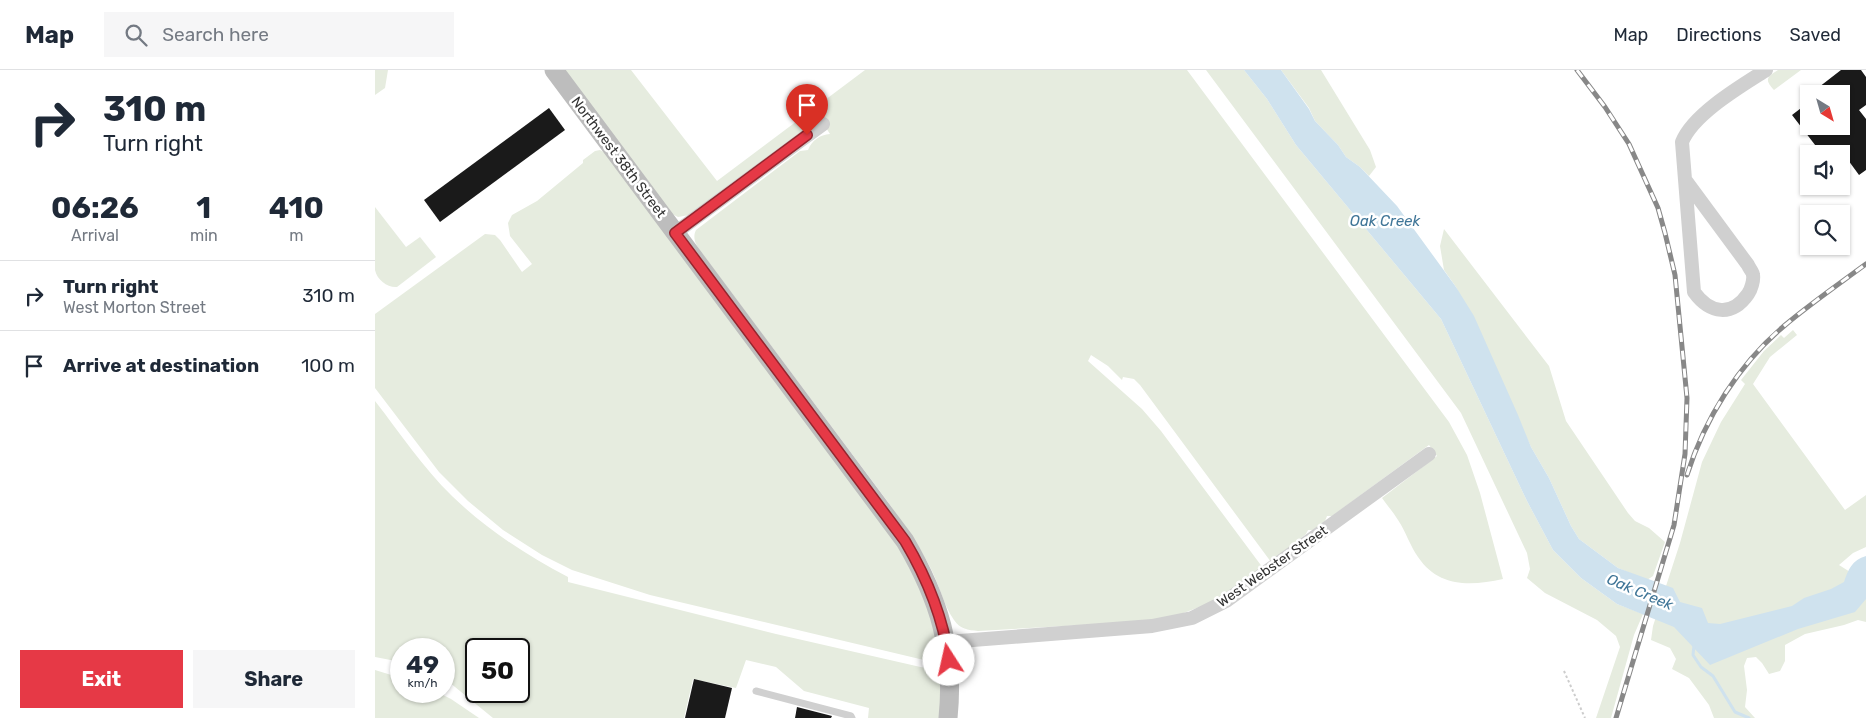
<!DOCTYPE html>
<html lang="en">
<head>
<meta charset="utf-8">
<style>
  :root { --surface:#fff; --page:#f6f6f7; --text:#1f2937; --muted:#747a83; --line:#e0e1e3; --accent:#e63946 }
  body { margin:0; font-family:Rubik,sans-serif; background:var(--page); color:var(--text); height:100vh; display:flex; flex-direction:column; font-size:19px; white-space:nowrap }
  * { box-sizing:border-box; margin:0 }
  p { font-size:16px; color:var(--muted) }
  .icon { flex:none; width:28px; height:28px; fill:none; stroke:currentColor; stroke-width:2; stroke-linecap:round; stroke-linejoin:round }
  .map { position:relative; flex:1; overflow:hidden }
  .drawer { display:flex; flex-direction:column; background:var(--surface); width:375px }
  .drawer>* { flex:none }
  .top-card { background:#fff; color:var(--text); overflow:hidden }
  .needle { width:32px; rotate:143deg }
  .controls { position:absolute; left:1425px; top:15px; display:grid; gap:10px }
  .controls a { display:grid; place-items:center; width:50px; height:50px; border-radius:0px; background:var(--surface); box-shadow:0 1px 4px #0004; font-size:25px }
  .speed { position:absolute; left:15px; top:568px; display:flex; gap:10px; font-size:25px; font-weight:700; text-align:center }
  .speed>* { display:grid; place-content:center; width:65px; height:65px; border-radius:50%; background:var(--surface); box-shadow:0 1px 4px #0004; line-height:1 }
  .speed small { font-size:12px; font-weight:400 }
  .speed .limit { border:2px solid #111; border-radius:8px; background:#fff; color:#111 }
  .pin { position:absolute; display:grid; place-items:center; width:42px; height:42px; color:#fff; margin:-51px -21px; border-radius:50% 50% 50% 0; rotate:-45deg; box-shadow:0 0 5px #0007 }
  .pin .icon { rotate:45deg }
  .me { position:absolute; width:55px; margin:-28px; rotate:350deg; stroke-linejoin:round; filter:drop-shadow(0 0 4px #0008) }
  .turn { display:flex; align-items:center; gap:18px; height:105px; padding:0 20px; font-size:22px }
  .turn .icon { width:65px; height:65px; stroke-width:2.5 }
  .turn b { display:block; font-size:35px; line-height:42px }
  .eta { display:flex; justify-content:space-evenly; align-items:center; height:85px; text-align:center }
  .eta b { font-size:30px; font-weight:700; line-height:35px }
  .primary-button { display:flex; gap:10px; margin-top:auto; padding:10px 20px }
  .primary-button a { flex:1; height:58px; border-radius:0px; background:var(--accent); color:#fff; font-size:20px; font-weight:700; line-height:58px; text-align:center }
  .primary-button a+a { background:var(--page); color:var(--text) }
  ul { padding:0; list-style:none }
  li { display:flex; align-items:center; gap:15px; height:70px; padding:0 20px; border-top:1px solid var(--line) }
  li div { flex:1 }
  li b { display:block; font-size:19px }
  li em { font-style:normal }
  header { display:flex; align-items:center; gap:30px; box-sizing:border-box; height:70px; padding:0 25px; background:var(--surface); border-bottom:1px solid var(--line) }
  header strong { font-size:24px }
  nav { display:flex; gap:28px; margin-inline-start:auto; font-size:18px }
  .search { width:350px; height:45px; background:var(--page); display:flex; align-items:center; gap:12px; box-sizing:border-box; padding:0 18px; border-radius:0px; color:var(--muted); font-size:19px }
  main { display:flex; flex:1; min-height:0 }
  .map>svg:first-child { display:block }
  .green { fill:#e6ecdf; fill-rule:evenodd }
  .water { fill:#cfe2ee }
  .lines { fill:none; stroke-linecap:round; stroke-linejoin:round }
  .stream { stroke:#cfe2ee; stroke-width:3 }
  .building { fill:#1a1a1a }
  .path { stroke:#cdcdcd; stroke-width:2; stroke-dasharray:2.5 2.5; stroke-linecap:butt }
  .service { stroke:#d0d0d0; stroke-width:7 }
  .minor { stroke:#d0d0d0; stroke-width:14 }
  .secondary { stroke:#bdbdbd; stroke-width:19 }
  .rail-casing { stroke:#888; stroke-width:5 }
  .rail { stroke:#fff; stroke-width:3; stroke-dasharray:9; stroke-linecap:butt }
  .route-casing { stroke:#96252e; stroke-width:12 }
  .route { stroke:#e63946; stroke-width:9 }
  .labels { text-anchor:middle; stroke-width:5; stroke-linejoin:round; paint-order:stroke }
  .street-label { font-size:14px; fill:#333; stroke:#fff }
  .water-label { font-size:15px; font-style:italic; fill:#3f7597; stroke:#fff }
</style>
</head>
<body>
<header>
<strong>Map</strong>
<div class="search"><svg class="icon" aria-label="search" viewBox="0 0 24 24"><circle cx="10" cy="10" r="6"/><path d="M15 15l6 6"/></svg>Search here</div>
<nav><a>Map</a><a>Directions</a><a>Saved</a></nav>
</header>
<main>
<section class="drawer">
<div class="top-card">
<div class="turn"><svg class="icon" aria-label="right" viewBox="0 0 24 24"><path d="M7 20v-9h11M14 6l5 5-5 5"/></svg><div><b>310 m</b>Turn right</div></div>
</div>
<div class="eta">
<div><b>06:26</b><p>Arrival</p></div>
<div><b>1</b><p>min</p></div>
<div><b>410</b><p>m</p></div>
</div>
<ul>
<li><svg class="icon" aria-label="right" viewBox="0 0 24 24"><path d="M7 20v-9h11M14 6l5 5-5 5"/></svg><div><b>Turn right</b><p>West Morton Street</p></div><em>310 m</em></li>
<li><svg class="icon" aria-label="arrive" viewBox="0 0 24 24"><path d="M6 21V4h12l-3 4 3 4H6"/></svg><div><b>Arrive at destination</b></div><em>100 m</em></li>
</ul>
<div class="primary-button"><a>Exit</a><a>Share</a></div>
</section>
<div class="map">
<svg width="1491" height="648" viewBox="0 0 1491 648">
  <rect width="100%" height="100%" fill="#fff"/>
  <!-- green -->
  <g class="green">
    <path d="M0,0H13L10,18L0,25Z"/>
    <path d="M190,0H256L342,111L490,0H812L1074,352L1092,385L1105,423L1128,509C1096,516 1064,518 1043,487C1035,476 1031,462 1023,450C1018,442 1012,435 1007,428L1062,386L1054,375L957,446H952L950,451L938,460H933L931,464L896,492L765,315L759,309L748,307L747,310L733,296L716,285L713,291L767,339L786,361L888,498L838,532L795,548L760,552L603,561C593,560 585,559 579,550C569,536 565,517 557,501C545,476 529,455 513,432L326,182C321,175 317,168 321,160L425,81L433,80C437,70 445,65 455,64L446,50L314,145L303,147L297,144Z"/>
    <path d="M831,0H869L892,29L921,75L1066,249L1152,431L1178,480L1206,508L1242,534L1268,544L1259,565L1236,648H1221L1245,577L1241,566L1222,550L1170,523L1152,508L1155,499L1152,483L1086,343Z"/>
    <path d="M906,0H946L995,80L1001,97L994,106L985,97L971,87L963,75L940,51L934,38Z"/>
    <path d="M1403,0H1426L1399,20C1389,9 1392,7 1403,0Z"/>
    <path d="M225,80L233,84L515,460L546,511L570,595L275,525L197,500L167,485L128,460L93,431L64,402L0,318V244L110,164L120,165L125,170L147,202L157,194L135,166L133,153L137,145L162,131L208,93V90L220,81Z"/>
    <path d="M0,137L31,177L45,167L61,187L22,217C13,218 2,210 0,200C0,183 0,155 0,137Z"/>
    <path d="M1069,159L1174,296L1191,351L1253,443L1260,451L1274,458L1290,472L1278,506L1272,510L1243,498L1204,469L1196,456L1174,408L1156,377L1081,217L1069,200L1065,176Z"/>
    <path d="M1418,260L1422,265L1395,287L1378,314L1470,440L1491,425V477L1478,483L1464,495L1491,512V552L1483,550L1469,555L1430,564L1410,575V591L1405,601L1394,604L1387,593L1381,587L1372,588L1369,596L1372,620L1370,637L1380,648H1339L1334,635L1314,608L1297,599L1301,589L1295,578L1276,570L1278,556L1305,473L1327,392L1346,352L1370,314L1366,310L1389,281L1406,265L1409,268Z"/>
    <path d="M0,331C25,363 48,398 77,426C111,459 151,485 193,507V512L401,564L563,601L568,606L566,648H493L494,638L429,621L401,597L371,590L361,618L318,609L309,648H118L69,608V579H26V592L0,587ZM101,579H144V621H101Z"/>
    <path d="M0,600L26,608V621H60L76,629L104,648H0Z"/>
  </g>
  <!-- water -->
  <path class="water" d="M869,0H906L934,39L940,51L963,75L971,87L985,97L1022,136L1081,217L1099,246L1143,345L1156,377L1174,408L1196,456L1204,469L1243,498L1298,518L1305,532L1327,538L1333,553L1345,554L1417,536L1429,528L1456,519L1469,512C1473,500 1477,490 1491,486V529L1480,542L1423,559L1335,595L1299,557L1242,534L1206,508L1178,480L1152,431L1066,249L921,75L892,29Z"/>
  <g class="lines">
    <!-- stream -->
    <path class="stream" d="M1319,575L1318,585L1326,597L1338,606L1360,642L1374,648"/>
  </g>
  <!-- building -->
  <g class="building">
    <path d="M1466,0H1486L1491,7V35L1484,40L1491,49V100L1484,105L1465,79L1458,84H1447L1417,45L1434,32V56H1466V24H1435Z"/>
    <path d="M174,38L190,60L65,152L49,130Z"/>
    <path d="M319,609L357,618L350,648H310Z"/>
    <path d="M422,637L457,646L456,648H420Z"/>
  </g>
  <g class="lines">
    <!-- path -->
    <path class="path" d="M1189,601L1210,648"/>
    <!-- service -->
    <path class="service" d="M381,621L476,646L477,648"/>
    <!-- minor -->
    <g class="minor">
      <path d="M1311,111L1373,195C1374,198 1378,202 1378,205C1379,210 1376,220 1373,224C1357,247 1335,244 1319,222L1307,72C1318,44 1366,16 1391,0"/>
      <path d="M300,163L448,54"/>
      <path d="M572,572L777,556L817,548L851,531L1054,384"/>
    </g>
    <!-- secondary -->
    <path class="secondary" d="M179,0L530,471C564,529 580,580 573,648"/>
    <defs>
      <g id="rail">
        <path d="M1202,0L1230,37L1254,74L1283,138L1290,163L1300,205L1312,328L1310,384L1299,455L1241,648"/>
        <path d="M1312,405C1330,348 1364,294 1409,256C1435,234 1464,214 1491,194"/>
      </g>
    </defs>
    <!-- rail casing -->
    <use href="#rail" class="rail-casing"/>
    <!-- rail -->
    <use href="#rail" class="rail"/>
  </g>
  <g class="lines">
    <defs>
      <path id="route" d="M432,65L300,163L530,471C552,508 568,547 574,590"/>
    </defs>
    <!-- route casing -->
    <use href="#route" class="route-casing"/>
    <!-- route -->
    <use href="#route" class="route"/>
  </g>
  <g class="labels">
    <!-- street labels -->
    <g class="street-label">
      <text transform="translate(244 87) rotate(53)" y="5">Northwest 38th Street</text>
      <text transform="translate(897 496) rotate(-35)" y="5">West Webster Street</text>
    </g>
    <!-- water labels -->
    <g class="water-label">
      <text x="1010" y="156">Oak Creek</text>
      <text transform="translate(1265 522) rotate(23)" y="5">Oak Creek</text>
    </g>
  </g>
</svg>
<div class="controls">
<a><svg class="needle" viewBox="-14 -14 28 28"><path d="M0-13l5 13h-10z" fill="#e53935"/><path d="M0 13l5-13h-10z" fill="#747a83"/></svg></a>
<a><svg class="icon" aria-label="sound" viewBox="0 0 24 24"><path d="M4 9h4l5-4v14l-5-4H4zM17 9q2 3 0 6"/></svg></a>
<a><svg class="icon" aria-label="search" viewBox="0 0 24 24"><circle cx="10" cy="10" r="6"/><path d="M15 15l6 6"/></svg></a>
</div>
<div class="speed"><div>49<small>km/h</small></div><div class="limit">50</div></div>
<div class="pin" style="left:432px;top:65px;background:#d93025"><svg class="icon" aria-label="arrive" viewBox="0 0 24 24"><path d="M6 21V4h12l-3 4 3 4H6"/></svg></div>
<svg class="me" style="left:574px;top:590px" viewBox="-20 -20 40 40"><circle r="19" fill="#fff"/><path d="M0-13L10 11 0 6-10 11z" fill="#e63946"/></svg>
</div>
</main>
</body>
</html>
